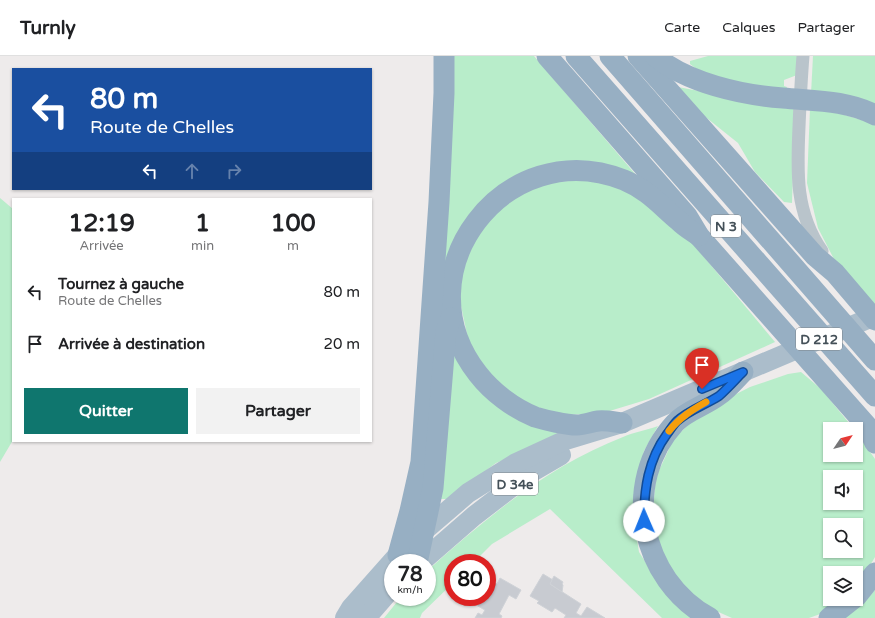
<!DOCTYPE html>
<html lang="fr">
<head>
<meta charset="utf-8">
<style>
  :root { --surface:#fff; --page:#f2f2f2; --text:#202124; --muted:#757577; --line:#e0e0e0; --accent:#0f766e }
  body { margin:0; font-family:"Varela Round",sans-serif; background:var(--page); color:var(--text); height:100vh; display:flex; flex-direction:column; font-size:15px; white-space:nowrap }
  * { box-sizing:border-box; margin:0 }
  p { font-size:13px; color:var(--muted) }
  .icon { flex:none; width:22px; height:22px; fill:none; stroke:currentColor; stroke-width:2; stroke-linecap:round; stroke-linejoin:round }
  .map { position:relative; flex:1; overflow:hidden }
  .drawer { position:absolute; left:12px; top:142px; width:360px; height:244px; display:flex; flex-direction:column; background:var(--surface); border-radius:0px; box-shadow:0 1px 3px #0004 }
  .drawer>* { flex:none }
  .guide { position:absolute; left:12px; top:12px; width:360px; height:122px; border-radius:0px; box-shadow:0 1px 3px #0004; background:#1a4fa0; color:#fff; overflow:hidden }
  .needle { width:26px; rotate:55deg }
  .controls { position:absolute; left:823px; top:366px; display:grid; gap:8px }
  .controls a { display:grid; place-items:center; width:40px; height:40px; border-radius:0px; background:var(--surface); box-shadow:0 1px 3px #0004; font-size:20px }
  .speed { position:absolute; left:384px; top:498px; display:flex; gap:8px; font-size:20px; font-weight:700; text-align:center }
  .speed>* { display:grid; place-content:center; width:52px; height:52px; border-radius:50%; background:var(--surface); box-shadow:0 1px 3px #0004; line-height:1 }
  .speed small { font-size:10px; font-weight:400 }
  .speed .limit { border:6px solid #d22; background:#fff; color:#111 }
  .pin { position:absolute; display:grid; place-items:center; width:34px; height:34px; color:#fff; margin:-41px -17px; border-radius:50% 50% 50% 0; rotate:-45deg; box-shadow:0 0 4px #0007 }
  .pin .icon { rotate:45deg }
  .me { position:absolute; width:44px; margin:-22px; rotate:359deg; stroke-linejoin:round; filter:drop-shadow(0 0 3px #0008) }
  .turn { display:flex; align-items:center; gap:14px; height:84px; padding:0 12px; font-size:18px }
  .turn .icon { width:52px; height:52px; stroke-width:2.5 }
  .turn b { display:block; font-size:28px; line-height:34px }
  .lanes { display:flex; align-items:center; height:38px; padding:0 12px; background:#0003; justify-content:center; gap:20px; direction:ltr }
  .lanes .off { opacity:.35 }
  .eta { display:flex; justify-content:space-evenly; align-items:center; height:68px; text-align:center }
  .eta b { font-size:24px; font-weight:700; line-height:28px }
  .action { display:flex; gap:8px; margin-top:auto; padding:8px 12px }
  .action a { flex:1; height:46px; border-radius:0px; background:var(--accent); color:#fff; font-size:16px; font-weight:700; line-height:46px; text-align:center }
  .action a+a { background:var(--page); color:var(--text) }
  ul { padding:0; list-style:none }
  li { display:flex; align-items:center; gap:12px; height:52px; padding:0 12px }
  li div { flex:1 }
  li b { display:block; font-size:15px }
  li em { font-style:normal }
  header { display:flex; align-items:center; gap:24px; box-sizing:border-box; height:56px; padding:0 20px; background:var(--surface); border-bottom:1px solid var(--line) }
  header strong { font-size:19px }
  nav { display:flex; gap:22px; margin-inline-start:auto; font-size:14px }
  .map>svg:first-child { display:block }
  .green { fill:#b8edca; fill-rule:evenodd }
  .building { fill:#c8cbd1; stroke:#cfd2d7 }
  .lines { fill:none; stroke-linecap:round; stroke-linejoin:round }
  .minor { stroke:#b9c4cb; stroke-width:13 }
  .primary { stroke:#abbdcb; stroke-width:20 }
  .trunk { stroke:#97afc3; stroke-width:21 }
  .route-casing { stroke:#114b97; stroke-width:10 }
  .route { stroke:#1a73e8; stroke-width:7 }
  .slow { stroke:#f59e0b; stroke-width:7 }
  .labels { text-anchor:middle; stroke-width:4; stroke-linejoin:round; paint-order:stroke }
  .shield { fill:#fff; stroke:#7c848a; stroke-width:1 }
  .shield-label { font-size:13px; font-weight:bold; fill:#445058 }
</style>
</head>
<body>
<header>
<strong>Turnly</strong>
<nav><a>Carte</a><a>Calques</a><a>Partager</a></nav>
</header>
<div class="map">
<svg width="875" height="562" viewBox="0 0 875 562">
  <rect width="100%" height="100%" fill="#eeebeb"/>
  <!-- green -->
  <g class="green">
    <path d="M449,0H534L636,119L607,109L578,107L550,109L449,194L443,218Z"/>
    <path d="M708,0H799L797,19L784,24V30L787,31L785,36L707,21L690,8V5Z"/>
    <path d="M813,0H875V52L811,38Z"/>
    <path d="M678,31L795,53L792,147L784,146L755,116L738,87L703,59Z"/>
    <path d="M810,53L828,54L875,68V248L872,249L836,207L818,172L807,127Z"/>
    <path d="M585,124L618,128L663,156L689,183L775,286L649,343L603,357L567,359L536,352L503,333L470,292L458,236L462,208L489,161L521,137L553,126Z"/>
    <path d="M0,142L13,153V384L0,406Z"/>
    <path d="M453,293L563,379L496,407L448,443H440Z"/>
    <path d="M801,316L821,333L854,373H830V399H856V376L875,403V501L856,533V517H830V543H842L823,557L809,562H732L705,550L681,532L663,501L652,464L656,421L674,382L705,354L750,331L788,318ZM830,421H856V447H830ZM830,469H856V495H830Z"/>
    <path d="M658,370L644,395L632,454L639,496L663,534L695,562H662L550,453L492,488L473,507H453V527L422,557L420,562H384L401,541H427V515C486,462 548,410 623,381C634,376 647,374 658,370Z"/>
    <path d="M875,534V562H841L869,541Z"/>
  </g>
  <!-- building -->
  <g class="building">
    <path d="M543,518L553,524L550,528L581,548L576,557L581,560L587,551L605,562H564L566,559L555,552L552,556L537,547L539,545L530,540Z"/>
    <path d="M554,520L563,526L562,528L563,529L562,536L550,528Z"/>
    <path d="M500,522L521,534L516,543L509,539L499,558L502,560L501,562H475L478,557L482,559L485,554L476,549L480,541H487V530L490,525L497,528Z"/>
  </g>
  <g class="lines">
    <!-- minor -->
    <path class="minor" d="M803,0C801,24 800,47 799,71C797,116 795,156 822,195"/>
    <!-- primary -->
    <g class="primary">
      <path d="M420,507L474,460L530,417L561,399"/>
      <path d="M345,562L351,552L398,499L425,474L468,437L516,407L566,384L622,367L875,260"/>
      <path d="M366,562L393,531"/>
    </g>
    <!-- trunk -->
    <g class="trunk">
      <path d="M547,0L687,160L699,180L867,370L875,387"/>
      <path d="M576,0L875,340"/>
      <path d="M610,0L875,304"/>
      <path d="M638,0L815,200L835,217L875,264"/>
      <path d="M655,0C687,27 742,39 783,42C814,45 846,44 875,59"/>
      <path d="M622,367C614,366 605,364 598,365C591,366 584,369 577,369C566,369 545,364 535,361C513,352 492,336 478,318C398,216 506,77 624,124C648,134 660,149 679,165C685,171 692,175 699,180"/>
      <path d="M398,499L410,455L421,406L439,146L444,37V0"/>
      <path d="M417,507L433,432L446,275L451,262"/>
      <path d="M856,541L875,517"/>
      <path d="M710,562C640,524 620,427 675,367C687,354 705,350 719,339C728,333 735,324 743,316"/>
      <path d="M829,562L853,543"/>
    </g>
  </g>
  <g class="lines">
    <defs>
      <path id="route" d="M644,465C644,433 648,404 667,378C670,374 673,369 677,365C689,354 705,349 719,340C727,333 735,324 743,316L702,333"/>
    </defs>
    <!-- route casing -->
    <use href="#route" class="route-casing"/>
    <!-- route -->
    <use href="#route" class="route"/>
    <!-- slow -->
    <path class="slow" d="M669,375C679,362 692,354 706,346"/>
  </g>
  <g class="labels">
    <!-- shield labels -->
    <g class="shield">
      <rect x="711" y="159" width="30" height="22" rx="3"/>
      <rect x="796" y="272" width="46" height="22" rx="3"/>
      <rect x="492" y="417" width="46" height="22" rx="3"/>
    </g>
    <g class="shield-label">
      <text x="726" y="175">N 3</text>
      <text x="819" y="288">D 212</text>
      <text x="515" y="433">D 34e</text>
    </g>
  </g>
</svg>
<div class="controls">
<a><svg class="needle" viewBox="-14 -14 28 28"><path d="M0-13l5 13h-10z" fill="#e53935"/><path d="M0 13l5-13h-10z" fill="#757577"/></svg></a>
<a><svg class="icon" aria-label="sound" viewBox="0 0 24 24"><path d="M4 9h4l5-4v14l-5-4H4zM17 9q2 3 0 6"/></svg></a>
<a><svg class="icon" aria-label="search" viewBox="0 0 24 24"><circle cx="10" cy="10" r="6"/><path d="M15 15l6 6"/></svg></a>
<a><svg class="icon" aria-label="layers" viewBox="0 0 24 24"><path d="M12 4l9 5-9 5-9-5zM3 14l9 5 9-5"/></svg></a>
</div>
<div class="speed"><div>78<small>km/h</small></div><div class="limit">80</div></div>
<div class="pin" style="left:702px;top:333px;background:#d93025"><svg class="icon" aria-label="arrive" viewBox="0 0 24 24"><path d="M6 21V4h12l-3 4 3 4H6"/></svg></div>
<svg class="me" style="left:644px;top:465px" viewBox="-20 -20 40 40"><circle r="19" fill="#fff"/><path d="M0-13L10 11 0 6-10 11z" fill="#1a73e8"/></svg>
<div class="guide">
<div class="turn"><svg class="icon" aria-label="left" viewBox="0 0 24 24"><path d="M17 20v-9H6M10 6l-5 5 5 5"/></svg><div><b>80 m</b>Route de Chelles</div></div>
<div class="lanes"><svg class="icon" aria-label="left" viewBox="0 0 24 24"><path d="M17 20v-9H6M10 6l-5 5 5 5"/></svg><svg class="icon off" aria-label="ahead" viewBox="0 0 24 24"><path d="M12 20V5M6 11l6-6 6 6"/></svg><svg class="icon off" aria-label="right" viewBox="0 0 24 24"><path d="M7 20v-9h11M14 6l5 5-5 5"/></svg></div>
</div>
<section class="drawer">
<div class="eta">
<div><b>12:19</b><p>Arrivée</p></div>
<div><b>1</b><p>min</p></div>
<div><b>100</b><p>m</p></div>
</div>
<ul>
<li><svg class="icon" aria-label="left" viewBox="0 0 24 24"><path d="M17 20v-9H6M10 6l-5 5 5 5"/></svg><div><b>Tournez à gauche</b><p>Route de Chelles</p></div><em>80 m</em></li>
<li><svg class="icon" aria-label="arrive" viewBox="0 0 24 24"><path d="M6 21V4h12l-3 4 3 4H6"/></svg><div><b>Arrivée à destination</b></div><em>20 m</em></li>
</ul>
<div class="action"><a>Quitter</a><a>Partager</a></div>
</section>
</div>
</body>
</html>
